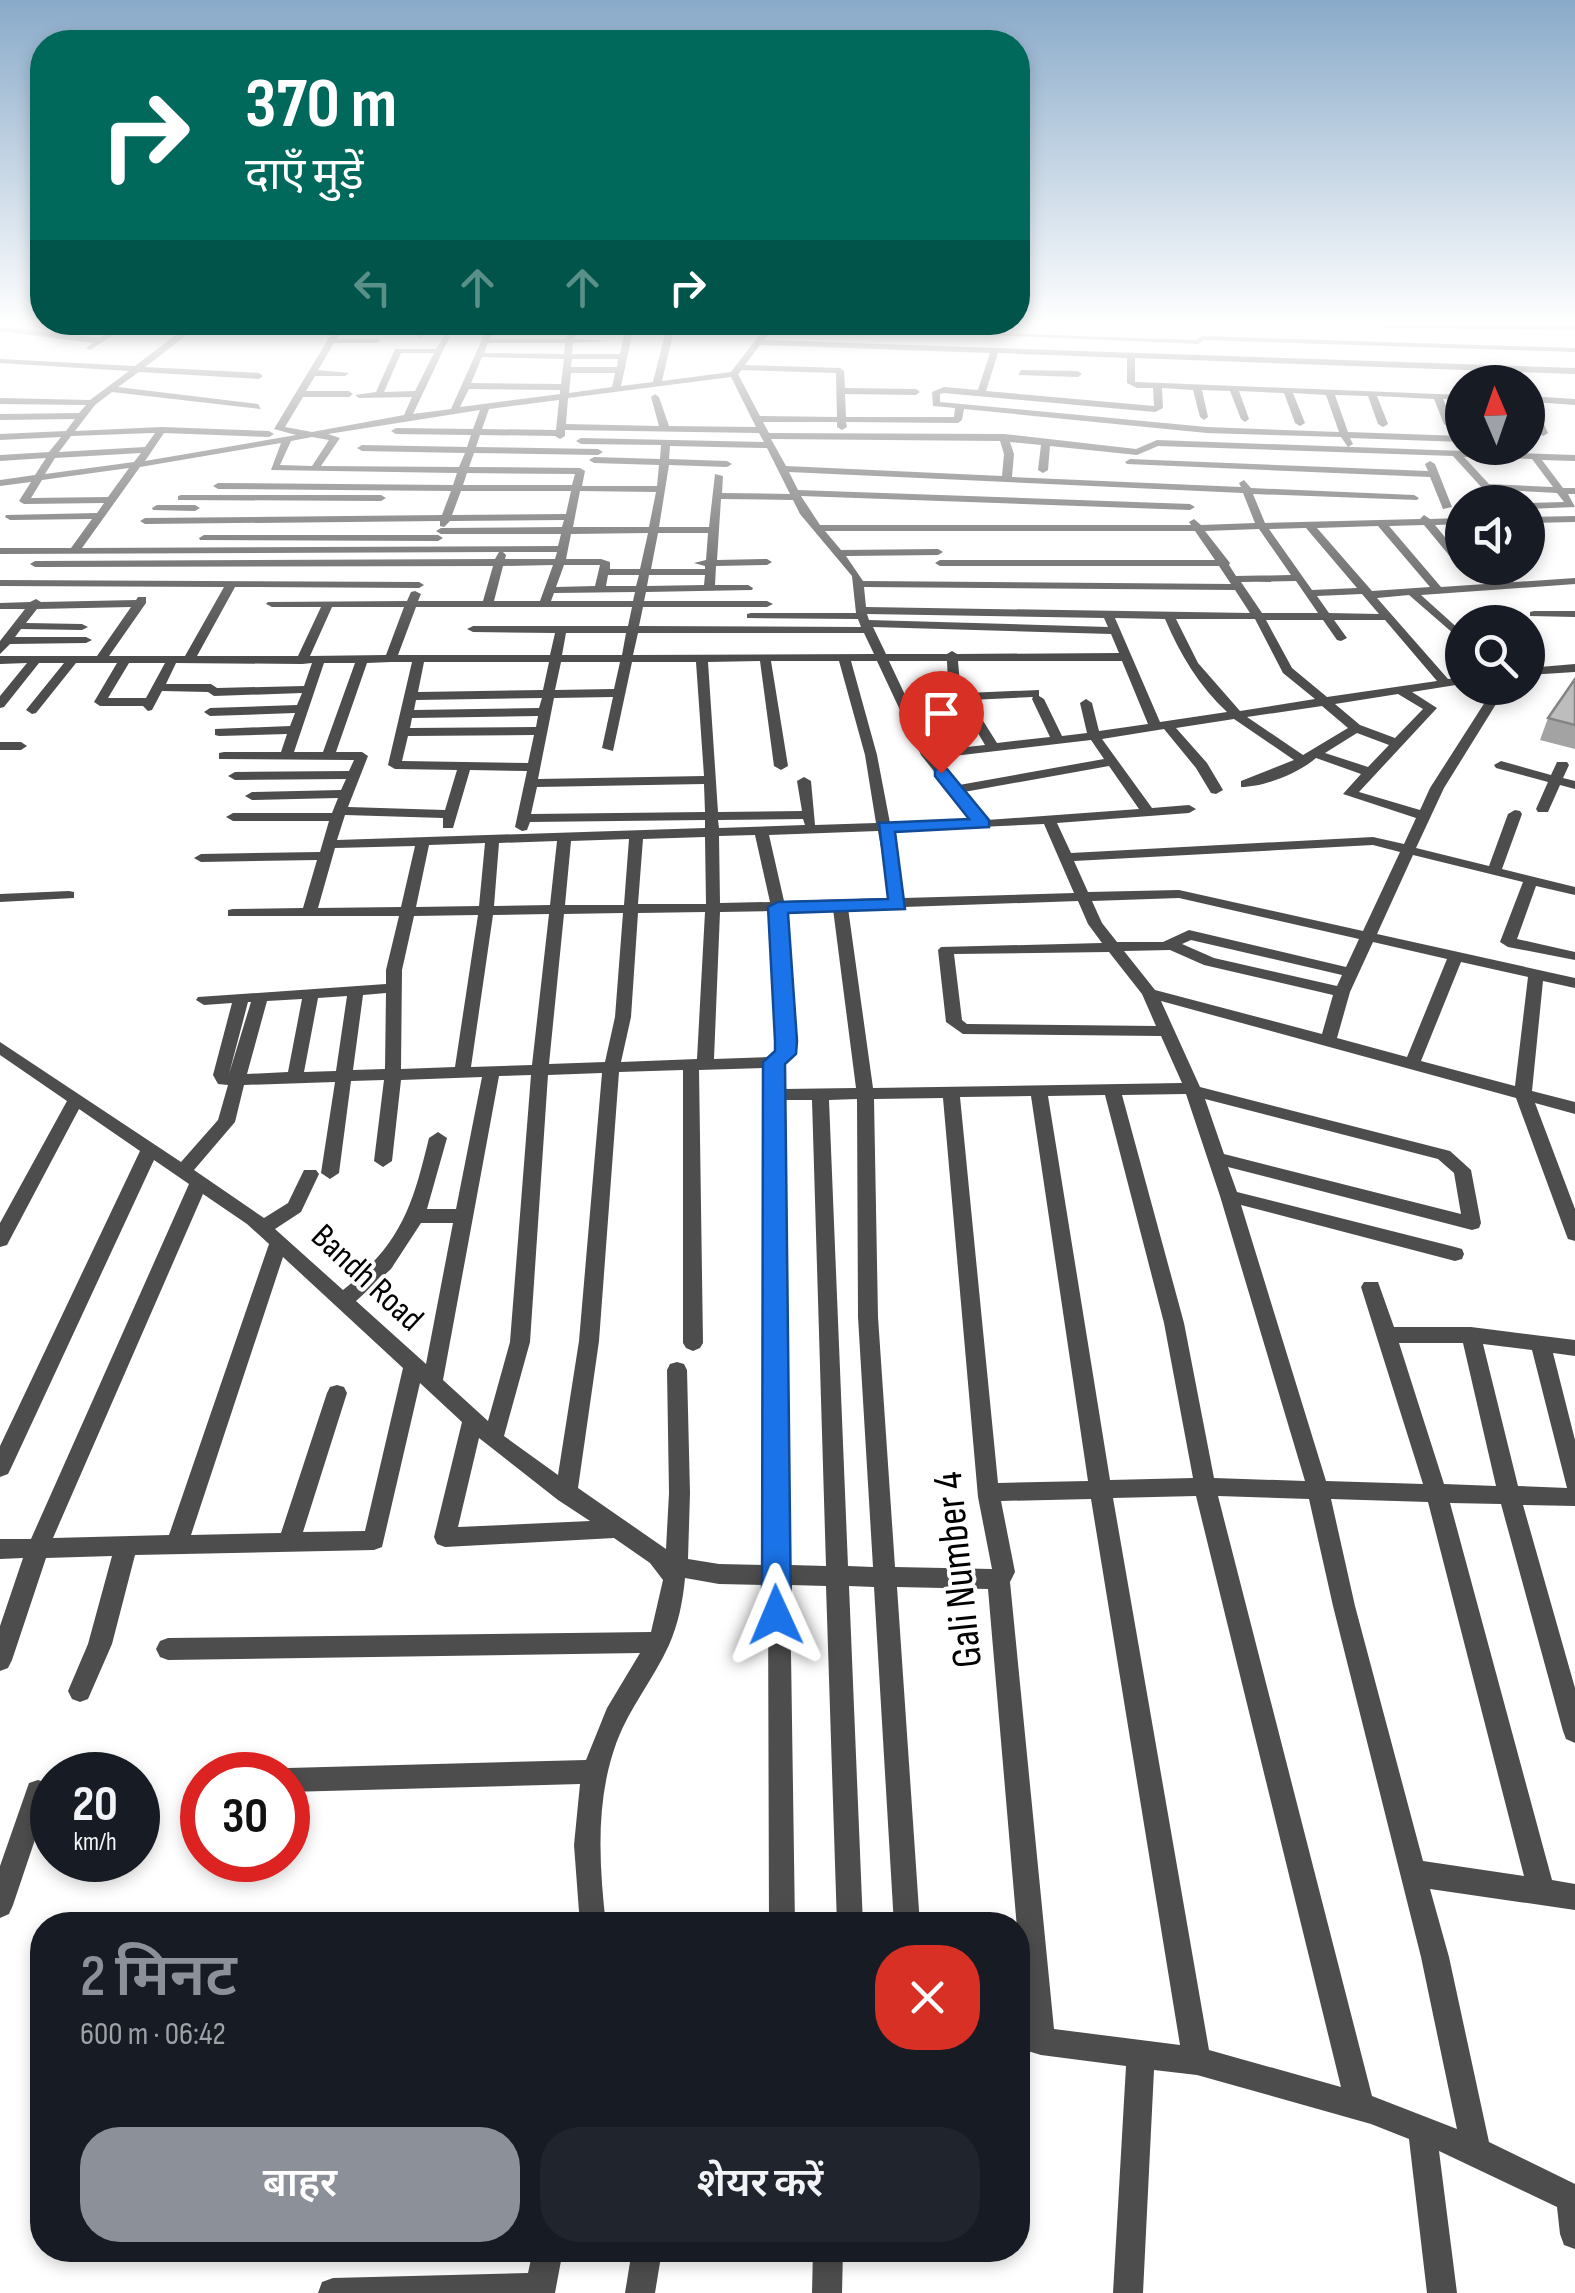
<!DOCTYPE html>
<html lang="hi">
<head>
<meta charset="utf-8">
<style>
  :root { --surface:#171b24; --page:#20242c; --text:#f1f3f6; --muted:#9ea1a6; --accent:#8c9099 }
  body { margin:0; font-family:"Sofia Sans Condensed","Noto Sans Devanagari",sans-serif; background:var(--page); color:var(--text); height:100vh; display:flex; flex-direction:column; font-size:38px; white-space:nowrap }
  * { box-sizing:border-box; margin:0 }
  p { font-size:32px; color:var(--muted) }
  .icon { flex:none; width:55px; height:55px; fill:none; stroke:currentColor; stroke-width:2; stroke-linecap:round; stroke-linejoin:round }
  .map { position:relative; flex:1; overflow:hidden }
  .drawer { position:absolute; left:30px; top:1912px; width:1000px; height:350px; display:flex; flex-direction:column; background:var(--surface); border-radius:40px; box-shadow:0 5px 15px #0003 }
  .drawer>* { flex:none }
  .banner { position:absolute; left:30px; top:30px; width:1000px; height:305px; border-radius:40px; box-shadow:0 5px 15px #0003; background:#00695c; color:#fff; overflow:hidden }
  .needle { width:65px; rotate:358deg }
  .buttons { position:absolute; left:1445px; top:365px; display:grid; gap:20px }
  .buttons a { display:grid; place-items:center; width:100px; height:100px; border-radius:50%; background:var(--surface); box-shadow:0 5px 15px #0003; font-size:50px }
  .speed { position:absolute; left:30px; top:1752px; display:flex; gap:20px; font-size:50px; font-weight:700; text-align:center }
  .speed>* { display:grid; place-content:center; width:130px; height:130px; border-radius:50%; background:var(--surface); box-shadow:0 5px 15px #0003; line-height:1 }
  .speed small { font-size:25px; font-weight:400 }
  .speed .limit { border:15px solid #d22; background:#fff; color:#111 }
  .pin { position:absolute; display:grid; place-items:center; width:85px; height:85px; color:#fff; margin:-102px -42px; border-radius:50% 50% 50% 0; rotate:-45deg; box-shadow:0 0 10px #0007 }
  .pin .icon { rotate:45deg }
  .me { position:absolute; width:110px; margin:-55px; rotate:359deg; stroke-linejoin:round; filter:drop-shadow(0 0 8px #0008) }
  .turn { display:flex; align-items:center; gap:35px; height:210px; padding:0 50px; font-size:45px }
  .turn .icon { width:130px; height:130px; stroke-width:2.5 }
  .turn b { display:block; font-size:70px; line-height:85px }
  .lanes { display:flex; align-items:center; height:95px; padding:0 50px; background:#0003; justify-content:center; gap:50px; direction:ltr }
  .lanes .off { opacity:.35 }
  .round { display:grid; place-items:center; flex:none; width:105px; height:105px; border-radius:40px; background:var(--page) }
  .head { display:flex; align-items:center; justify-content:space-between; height:170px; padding:0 50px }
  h1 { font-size:60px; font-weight:600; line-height:75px; color:var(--accent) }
  .button { display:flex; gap:20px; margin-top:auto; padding:20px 50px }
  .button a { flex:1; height:115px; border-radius:40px; background:var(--accent); color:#fff; font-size:40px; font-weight:600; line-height:115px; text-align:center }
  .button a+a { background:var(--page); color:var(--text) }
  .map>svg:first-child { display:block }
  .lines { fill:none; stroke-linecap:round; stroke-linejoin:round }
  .minor { fill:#4d4d4d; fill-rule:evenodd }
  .wall { fill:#a3a3a3 }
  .building { fill:#bdbdbd; stroke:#848484; stroke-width:2.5 }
  .route { fill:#1a73e8; stroke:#114b97; stroke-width:2.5 }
  .labels { text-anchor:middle; stroke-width:8; stroke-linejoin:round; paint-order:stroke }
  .street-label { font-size:35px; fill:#000; stroke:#fff }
  .near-street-label { font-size:42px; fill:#000; stroke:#fff }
</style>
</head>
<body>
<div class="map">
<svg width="1575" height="2293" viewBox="0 0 1575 2293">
  <rect width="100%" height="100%" fill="#fff"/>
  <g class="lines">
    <!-- minor -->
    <g class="minor">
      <path d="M118,326H127L90,350L86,348L93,343L0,331V327L99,338Z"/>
      <path d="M178,326L246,327L242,329H195L145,367L259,373L263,376L259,379L139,372L118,387L258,404L261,409L112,392L95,405L75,431L162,427L269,431L274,434L269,437L164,433L145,461L296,435L274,429L336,326H344L337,339H377L381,341L377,343H334L318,370L349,373L345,376H315L306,391H349L353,394L349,397H303L285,427L312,432L404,415L412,397L359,398L355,395L376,392L395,349H436L446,334L450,336L413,414L451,409L488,326H496L490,339H566L567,326H575L574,339L613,341L573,343L572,354H620L626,326H634L621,386L653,382L667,326H675L662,381L731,372L766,326H774L764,340L1575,368V374L1135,358V382H1138L1462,395V400L1443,399L1454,424L1449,427L1444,424L1434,399L1377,396L1388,424L1383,427L1378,424L1368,396L1335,395L1348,432L1462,436V442L1350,438L1353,444L1348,447L1341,437L1207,433L964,409L962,420L958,423L846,422L847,427L842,430L837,427V422H763L769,433L1004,434L1136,449L1157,440L1575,455V461L1542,460L1563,488H1575V494H1568L1575,507L1528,509V503L1564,502L1557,493L1483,489L1453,456L1158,446L1137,455L1050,446L1048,470L1043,473L1038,470L1041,445L1010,442L1014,454L1012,477L1241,487L1239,483L1244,480L1251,488L1414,495L1419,498L1417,500L1253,494L1265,523L1420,519L1424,515L1430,519L1462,518V524L1435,525L1462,558V567L1458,566L1424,525L1389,526L1441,587L1575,578V584L1421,595L1462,632V641L1409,595L1377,598L1448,679L1462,678V684L1412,692L1437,708L1359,792L1420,810L1430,788L1494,688H1506L1444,788L1416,848L1489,866L1508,814L1515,810L1520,811L1522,814L1502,869L1575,887V895L1536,886L1517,939L1575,952V960L1508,947L1500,942L1523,882L1413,855L1377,934L1575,978V988L1543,981L1532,1091L1575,1102V1114L1535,1103L1575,1209V1241L1568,1239L1566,1234L1516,1098L1161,1001L1200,1087L1450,1151L1471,1170L1481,1223L1479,1228L1472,1230L1228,1167L1237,1192L1455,1247L1462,1249L1464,1254L1462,1259L1455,1261L1241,1205L1326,1481L1423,1484L1361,1287L1364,1282H1378L1394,1327H1471L1575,1340V1356L1553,1353L1575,1440V1506L1523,1505L1575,1688V1743L1566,1739L1563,1731L1501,1504L1450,1503L1552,1880L1575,1884V1910L1430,1889L1449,1957L1489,2142L1575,2184V2249L1564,2245L1560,2234L1557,2207L1439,2151L1457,2293H1427L1409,2139L1371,2124L1197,2075L1154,2070L1143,2293H1113L1126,2066L1041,2055L1018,2048V2020L1025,2022L988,1589L897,1587L920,1925H894L874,1587L849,1586L863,1925H837L826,1586L790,1585L795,1925H769L768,1585L719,1584L685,1578C683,1601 678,1625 669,1645C654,1678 630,1707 617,1741C595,1800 599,1863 606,1925H580L574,1845L580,1784L288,1792V1775H278L288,1768L586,1760L607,1708L640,1653L168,1660L160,1657L156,1649L160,1641L168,1638L651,1632L663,1580L650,1563L614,1538L445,1547L437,1544L434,1537L462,1422L420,1383L382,1547L374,1550L135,1555L112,1644L88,1699L80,1702L72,1699L68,1691L88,1644L112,1556L46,1558L12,1660L8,1668L0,1671V1626L23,1558L0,1559V1539H31L189,1184L154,1160L11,1468L8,1474L0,1477V1446L140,1151L79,1109L7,1245L0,1247V1223L67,1101L0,1055V1042L181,1162L218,1120L228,1085L218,1084L213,1075L232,1003L204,1005L196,1000L198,997L386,984V970L399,916H228V910L233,909L303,908L317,860L201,862L194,858L201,854L320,852L329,821H233L226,817L233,813H332L338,798L252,800L245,796L252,792L341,790L346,779L235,780L228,776L235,772L349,771L354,760L219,759V753L224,752H281L287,734L219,736L215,735V729L290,726L295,713L210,716L204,712L210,708L297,705L302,693L214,696L208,692L162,691L152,710L148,711L143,706H100L94,702L117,663H76L36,713L32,714L26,710L64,663H39L4,707L0,708V696L27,663L0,664V656H97L131,607L37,609L26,623L82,624L88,627L82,630L21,629L15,637H86L92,640L86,643L10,644L0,654V641L25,609H0V603L30,602L36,599L41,602L136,600L138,597H146V603L109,656H185L224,587L0,586V580L419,582L424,585L419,588L235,587L197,656H298L321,607H272L266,604L268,602L407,601L411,592L415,591L421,594L418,601H483L493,566L35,567L30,564L35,561L495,559L499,552L0,554V548H71L92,519L10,520L5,517L6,515L97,513L104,503L24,504L19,501L31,482L0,486V480L35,475L46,458L0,461V455L49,452L61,437L0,440V434L66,431L75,419L0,420V414L79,413L86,405L0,404V398L90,400L129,371L0,363V359L135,366L185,328ZM488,343H565L564,354L484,353ZM760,345L990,353L978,390L944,387L932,392L933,406L955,408L954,417H846L845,394L916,395L920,392L916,389L845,388L844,371L840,368L745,365ZM401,353H434L415,391L384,392ZM998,353L1127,358V383L1137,388H1153L1154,406L986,391ZM482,357L564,359L561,384L471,383ZM572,359H618L617,367H571ZM742,370L836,373L837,417L760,416L738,374ZM571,373H615L612,387L569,393ZM731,377L756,427L669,426L659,397L655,394L651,397L659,426L566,424L568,398ZM1162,388L1193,390L1200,417L1204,420L1208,417L1202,390L1230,391L1241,419L1245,422L1249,419L1239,391L1284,393L1295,423L1300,426L1305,423L1293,393L1326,395L1339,432L1207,427L940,402V394L944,393L1155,412L1163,408ZM469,389L560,390V394L460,407ZM559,400L556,430L482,429L489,409ZM480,410L473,429L396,428L391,431L396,434L471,435L467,447L362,445L357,448L362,451L465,453L459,467L321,466L340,438L328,434ZM565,430L759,433L764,442L581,438L576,441L581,444L661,445L660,459L594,457L589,460L594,463L659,465L657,486H582L585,471L580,468L469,467L474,453L598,455L603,452L598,449L476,447L480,435L555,436L560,439L565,436ZM152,433H155L145,447L59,452L71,436ZM312,437L329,440L312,466L280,465L291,441ZM771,439L1000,441L1004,454L1002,476L786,466ZM281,443L271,470L457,473L453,485L218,483L213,486L218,489L451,491L442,515L145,518L140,521L145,524L440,521V526L444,527L450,521L564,520L562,527L441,528L436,531L441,534H561L558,546L82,548L140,467ZM670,446L767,448L790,494L722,493L723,476L715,474L709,527H659L669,465L727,467L732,464L727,461L669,459ZM141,453L134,462L45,474L55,458ZM1464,457L1532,459L1553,487L1489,484ZM129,468L108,497L31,498L42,480ZM789,472L1243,493L1255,523L1201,525L1194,519L1189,522L1191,525H820L801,496L1190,510L1195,507L1190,504L798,490ZM467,473L575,474L572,485H463ZM461,491H571L566,514L452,515ZM580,491L656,492L649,527H573ZM721,499L793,500L800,514L852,576L856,613H751L747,614V618L858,619L861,627L639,626L643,607H767L773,604L767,601H644L646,592L752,590L753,588L748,585H715L716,566L767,565L772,562L767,559L717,560ZM1378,526L1430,587L1372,591L1317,528ZM1306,528L1357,588L1312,590L1269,529ZM1259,529L1291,575L1236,576L1229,565L1230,563L1205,531ZM825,531H1195L1215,560H940L935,563L940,566H1219L1231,584L863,581L846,556L938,555L943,552L938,549L841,550ZM648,533L640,569H610V562L601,559H566L571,534ZM658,533H708L706,560L694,563L705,566V569H651ZM503,552H557L555,559H505L506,555ZM553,565L540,601H494L503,566ZM564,565H600L595,586L556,587ZM608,575H639L636,586H606ZM649,575H705L704,585L647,586ZM1296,581L1318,613H1262L1241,582ZM864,587L1235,590L1250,613L866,607ZM635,592L633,601H551L554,593ZM1362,594L1379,614L1329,613L1317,596ZM332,607H404L386,655L310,656ZM416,607H632L628,626H473L467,629L473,632L555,633L550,655H398ZM867,614L1104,618L1108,627L869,620ZM1115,618L1165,619C1180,654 1199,686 1227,712L1160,722ZM1176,619H1255L1283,673L1315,699L1240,711L1198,663ZM1266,620H1323L1337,640L1341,641L1347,638L1334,620H1385L1437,681L1327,697L1292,668ZM873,627L1111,634L1119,653L957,654L952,651L947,654H886ZM566,633H626L622,655H562ZM638,633H864L874,654L633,655ZM760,661L774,766L781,770L788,766L771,661H839L865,755L876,823L815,825L811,781L804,777L797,781L802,811L718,812L708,662ZM851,661H877L921,755L973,820L890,823L877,755ZM889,661H947L948,684L954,694L906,697ZM958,661H1122L1148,724L1099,731L1092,703L1086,699L1080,703L1087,733L1062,736L1044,699L1039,696V690L966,693L960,684ZM391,662H412L388,765L395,769L457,770L445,810L348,807L368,756L362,752H336L367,663ZM424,662H549L543,690L418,692ZM561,662H620L614,689L555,690ZM632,662H696L704,776L538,779L554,698L613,697L602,748L613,751ZM129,663H165L146,698H108ZM176,663L302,664L312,663L304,686L217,688L211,684H166ZM324,663H355L323,752H294ZM1398,694L1423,709L1395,738L1360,725L1335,704ZM1033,697L1032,699L1050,737L997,743L970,700ZM542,698L539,708L414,710L416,700ZM959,701L985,745L931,751L909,704ZM1322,706L1348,728L1303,755L1247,717ZM538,716L536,727L410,728L412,718ZM1234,719L1294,760L1241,781V787C1264,787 1299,773 1316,758L1361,774L1343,794L1416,818L1404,844L1373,837L1071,853L1057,823L1189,813L1196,809L1189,805L1152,808L1102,739L1164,729L1196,768L1211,793L1216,794L1223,790L1207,763L1176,728ZM1357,733L1389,745L1368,767L1325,753ZM534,735L528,763L402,761L408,736ZM1091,740L1104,759L959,785L936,758ZM1109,766L1139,809L987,820L964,792ZM470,770L527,771L515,827L522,831L527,830L530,822L705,820V828L337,840L345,815L443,818V828H453ZM704,784L705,812L531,814L537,787ZM803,819L805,825L719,828L718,820ZM1044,824L1074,893L904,898L892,831ZM878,831L890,898L784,901L769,835ZM755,835L770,902L720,903L719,836ZM705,837L706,904H638L643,839ZM629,839L624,905H565L571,841ZM557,841L550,905L494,906L499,843ZM485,843L479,906L416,907L429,845ZM1373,845L1400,852L1363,931L1179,890L1088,892L1074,861ZM415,846L401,907L318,908L335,848ZM1179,898L1359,939L1346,967L1189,930L1163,942H1117L1102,923L1092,901ZM1078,901L1088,924L1102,943L941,947L938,950L946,1022L963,1034L1161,1036L1182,1083L873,1088L848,908L892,907L898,909L904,907ZM833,909L856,1088L783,1089L782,1064L793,1054L794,1041L786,910ZM771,911L777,1052L770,1057L714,1059L720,912ZM705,912L697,1059L621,1062L631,1017L638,913ZM623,913L615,1017L605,1062L549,1064L564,914ZM549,914L532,1065L471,1067L493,915ZM478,915L455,1067L401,1069L402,970L414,916ZM1191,940L1342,975L1337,986L1214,958L1182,944ZM1373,942L1447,959L1407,1057L1337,1038L1350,992ZM1170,950L1204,965L1333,995L1322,1034L1155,990L1124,951ZM1109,952L1142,994L1156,1026L967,1024L962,1020L954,954ZM1461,962L1528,977L1515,1086L1421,1061ZM386,993L385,1069L353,1070L363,995ZM347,996L336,1071L304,1072L318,998ZM302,999L288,1072L247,1074L267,1001ZM248,1002H251L229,1074ZM766,1068L767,1565L719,1564L688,1559L690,1493L687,1370L684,1364L677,1362L670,1364L667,1370L669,1493L666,1549L578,1488L599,1341L619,1072L683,1070V1343L686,1348L693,1351L700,1348L703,1343L699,1070ZM602,1073L579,1341L558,1475L504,1436L530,1342L548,1075ZM531,1075L510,1342L488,1421L443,1380L499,1076ZM482,1077L456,1209H427L447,1138L438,1132L429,1138C412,1208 401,1243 343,1290L275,1229L301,1212L319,1174L316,1170H304L288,1203L264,1218L194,1170L235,1122L244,1085L335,1082L321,1173L330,1179L339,1173L351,1081L384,1080L374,1161L383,1167L392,1161L401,1080ZM1186,1094L1220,1196L1305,1481L1214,1478L1184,1323L1122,1095ZM1105,1095L1164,1323L1193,1478L1110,1480L1048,1096ZM1031,1096L1088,1481L998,1483L960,1097ZM943,1098L978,1497L992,1569L895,1567L878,1317L874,1099ZM857,1099L858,1317L873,1567L848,1566L829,1100ZM1205,1099L1438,1159L1454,1173L1461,1214L1224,1154ZM783,1100H812L826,1566L790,1565ZM203,1194L247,1224L269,1244L169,1535L53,1538ZM421,1223H453L426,1364L356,1301L391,1269ZM283,1257L403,1368L365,1531L303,1532L347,1393L344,1387L337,1385L330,1387L327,1393L281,1533L191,1535ZM1399,1343H1463L1496,1486L1444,1484ZM1483,1344L1532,1350L1567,1488L1518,1486ZM479,1438L558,1500L590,1521L458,1527ZM1196,1496L1341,2087L1209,2050L1113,1498ZM1218,1496L1309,1499L1333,1606L1421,1957L1457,2129L1372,2096ZM1091,1499L1180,2045L1054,2029L1010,1582L1015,1572L1001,1501ZM1331,1499L1428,1502L1524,1876L1423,1861L1355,1606Z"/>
      <path d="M420,326H428L420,338L416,336Z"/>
      <path d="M789,326L1196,340L1202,336L1575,348V352L1204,340L1198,344Z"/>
      <path d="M1382,326H1575V330L1386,328Z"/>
      <path d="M1021,370L1078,371L1082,374L1078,377L1018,375Z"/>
      <path d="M1528,396L1575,399V405L1534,402L1548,433L1543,436C1533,429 1527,409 1528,396Z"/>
      <path d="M1130,459L1428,471L1425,464L1430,461L1435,464L1452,507L1443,509L1430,477L1127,464L1125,462Z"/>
      <path d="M181,495H381L386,498L381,501L178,500V496Z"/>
      <path d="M157,505H195L200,508L195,511L153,510L152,508Z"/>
      <path d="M1575,516V522L1528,523V517Z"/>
      <path d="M204,535H438L443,538L438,541L200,540L199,538Z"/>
      <path d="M1534,611H1575V617L1530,616V612Z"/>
      <path d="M1575,664V672L1528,675V668Z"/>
      <path d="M0,742H21L27,746L21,750H0Z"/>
      <path d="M1501,761L1551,775L1557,762H1567L1569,765L1563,778L1575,781V789L1560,785L1548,812H1538L1536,809L1548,782L1496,768L1494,765Z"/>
      <path d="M69,891L74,892V898L0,902V894Z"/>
      <path d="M38,1780L47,1783L51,1792L13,1905L9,1914L0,1918V1866L29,1783Z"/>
      <path d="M533,2250H563L555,2293H318L322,2282L333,2278L528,2273Z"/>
      <path d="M632,2250H662L655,2293H625Z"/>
      <path d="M813,2250H843L842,2293H812Z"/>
    </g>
  </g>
  <!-- wall -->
  <path class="wall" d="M1575,679V749L1540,740L1548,718Z"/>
  <!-- building -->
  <path class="building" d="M1575,679V725L1548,718Z"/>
  <!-- sky -->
  <linearGradient id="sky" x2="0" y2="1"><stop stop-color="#89aac9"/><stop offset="0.5" stop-color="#fff"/><stop offset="1" stop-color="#fff" stop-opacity="0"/></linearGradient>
  <rect width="1575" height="647" fill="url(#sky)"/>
  <!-- route -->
  <path class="route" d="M935,769H947L989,820V827L895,832L905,909L788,913L797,1041L796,1054L785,1064L791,1615L787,1624L776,1628L766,1624L762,1615L763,1062L775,1051V1041L768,907L778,902L888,899L879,823L969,819L935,776Z"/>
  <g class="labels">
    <!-- street labels -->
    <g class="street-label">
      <text transform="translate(368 1277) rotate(43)" y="12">Bandh Road</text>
    </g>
    <!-- near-street labels -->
    <g class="near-street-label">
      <text transform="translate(956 1570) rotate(-96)" y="15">Gali Number 4</text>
    </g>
  </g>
</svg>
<div class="buttons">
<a><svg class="needle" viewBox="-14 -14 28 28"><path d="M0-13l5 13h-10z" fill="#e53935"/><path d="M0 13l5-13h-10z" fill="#9ea1a6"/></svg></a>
<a><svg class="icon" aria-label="sound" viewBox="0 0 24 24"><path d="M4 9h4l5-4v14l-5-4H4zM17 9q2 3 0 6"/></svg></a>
<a><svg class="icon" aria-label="search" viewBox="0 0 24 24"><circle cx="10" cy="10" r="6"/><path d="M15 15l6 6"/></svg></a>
</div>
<div class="speed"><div>20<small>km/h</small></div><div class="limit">30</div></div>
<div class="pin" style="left:941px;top:773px;background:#d93025"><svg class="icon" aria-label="arrive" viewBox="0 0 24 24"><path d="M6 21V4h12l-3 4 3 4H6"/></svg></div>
<svg class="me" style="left:776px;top:1615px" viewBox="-20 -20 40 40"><path d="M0-17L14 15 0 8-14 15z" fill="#1a73e8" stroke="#fff" stroke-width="4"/></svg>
<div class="banner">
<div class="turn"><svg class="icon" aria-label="right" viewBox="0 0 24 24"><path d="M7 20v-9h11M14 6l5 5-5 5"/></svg><div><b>370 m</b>दाएँ मुड़ें</div></div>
<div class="lanes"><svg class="icon off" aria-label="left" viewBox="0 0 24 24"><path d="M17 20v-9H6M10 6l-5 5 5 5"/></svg><svg class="icon off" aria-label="ahead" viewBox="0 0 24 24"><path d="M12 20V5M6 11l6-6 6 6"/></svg><svg class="icon off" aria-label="ahead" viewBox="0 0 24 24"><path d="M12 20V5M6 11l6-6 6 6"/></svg><svg class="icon" aria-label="right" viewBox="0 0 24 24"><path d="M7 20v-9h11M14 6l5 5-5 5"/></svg></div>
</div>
<section class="drawer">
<div class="head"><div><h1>2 मिनट</h1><p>600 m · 06:42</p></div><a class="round" style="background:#d93025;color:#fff"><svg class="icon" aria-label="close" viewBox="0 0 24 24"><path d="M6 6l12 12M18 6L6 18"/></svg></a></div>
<div class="button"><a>बाहर</a><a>शेयर करें</a></div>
</section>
</div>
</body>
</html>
